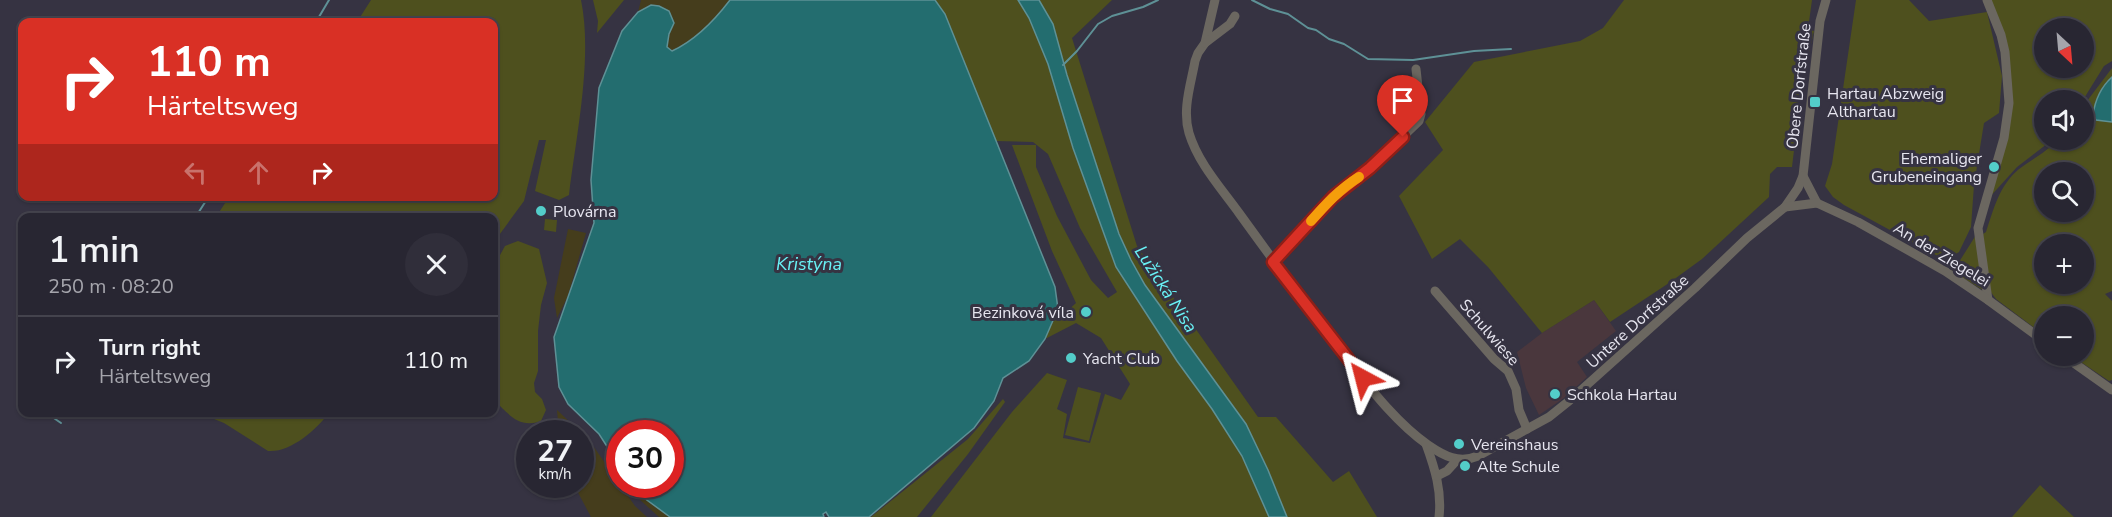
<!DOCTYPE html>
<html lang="en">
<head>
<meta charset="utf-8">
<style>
  :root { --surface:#282632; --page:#302e3a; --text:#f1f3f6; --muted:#a5a5ac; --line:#44434d }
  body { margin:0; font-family:"Nunito Sans",sans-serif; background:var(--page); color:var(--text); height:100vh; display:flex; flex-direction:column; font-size:22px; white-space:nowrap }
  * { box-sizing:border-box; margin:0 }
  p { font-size:20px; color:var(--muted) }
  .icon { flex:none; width:33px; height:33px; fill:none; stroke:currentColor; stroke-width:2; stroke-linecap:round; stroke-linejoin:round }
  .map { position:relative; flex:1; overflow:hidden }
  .details { position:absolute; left:18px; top:213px; width:480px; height:204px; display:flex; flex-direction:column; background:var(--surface); border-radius:12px; box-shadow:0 2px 4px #0004,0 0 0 2px var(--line) }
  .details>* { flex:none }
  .hud { position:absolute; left:18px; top:18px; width:480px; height:183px; border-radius:12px; box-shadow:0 2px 4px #0004,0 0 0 2px var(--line); background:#d93025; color:#fff; overflow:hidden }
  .needle { width:39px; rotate:154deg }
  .fabs { position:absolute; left:2034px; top:18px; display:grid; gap:12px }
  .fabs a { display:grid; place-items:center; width:60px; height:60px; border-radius:50%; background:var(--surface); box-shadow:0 2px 4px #0004,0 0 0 2px var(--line); font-size:30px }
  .speed { position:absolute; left:516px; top:420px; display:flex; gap:12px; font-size:30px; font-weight:700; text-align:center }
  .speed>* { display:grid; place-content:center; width:78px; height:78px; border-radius:50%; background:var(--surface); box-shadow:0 2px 4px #0004,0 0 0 2px var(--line); line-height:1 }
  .speed small { font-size:15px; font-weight:400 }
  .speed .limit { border:9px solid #d22; background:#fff; color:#111 }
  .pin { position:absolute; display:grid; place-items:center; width:51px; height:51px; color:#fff; margin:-62px -26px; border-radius:50% 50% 50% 0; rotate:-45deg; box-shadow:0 0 6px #0007 }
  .pin .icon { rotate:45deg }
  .me { position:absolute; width:66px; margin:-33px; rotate:322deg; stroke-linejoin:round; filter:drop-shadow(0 0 4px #0008) }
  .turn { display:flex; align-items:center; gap:21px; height:126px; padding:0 30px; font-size:27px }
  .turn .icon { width:78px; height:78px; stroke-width:2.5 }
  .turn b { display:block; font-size:42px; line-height:51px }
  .lanes { display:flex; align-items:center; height:57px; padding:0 30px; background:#0003; justify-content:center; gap:30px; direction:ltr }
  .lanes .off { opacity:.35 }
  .round { display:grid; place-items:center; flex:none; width:63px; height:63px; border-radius:32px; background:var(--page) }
  .summary { display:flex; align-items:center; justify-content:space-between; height:102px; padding:0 30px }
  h1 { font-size:36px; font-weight:600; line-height:45px }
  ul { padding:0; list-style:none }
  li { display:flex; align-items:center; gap:18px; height:90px; padding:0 30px; border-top:2px solid var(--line) }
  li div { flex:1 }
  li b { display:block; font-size:22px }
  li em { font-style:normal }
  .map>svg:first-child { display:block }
  .education { fill:#4a373d }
  .green { fill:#4e501e; fill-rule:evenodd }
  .sand { fill:#453d1c }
  .water { fill:#236d6f; stroke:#5e9196; stroke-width:1.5 }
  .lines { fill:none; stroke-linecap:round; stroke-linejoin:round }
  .stream { stroke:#5e9196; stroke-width:2 }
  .minor { stroke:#6b6760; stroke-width:9 }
  .route-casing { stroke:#8d1f18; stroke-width:15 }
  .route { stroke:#d93025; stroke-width:10 }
  .slow { stroke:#f59e0b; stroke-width:10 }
  .poi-dot { fill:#53cdc9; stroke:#363342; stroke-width:2 }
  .labels { text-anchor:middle; stroke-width:6; stroke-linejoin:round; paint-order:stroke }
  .street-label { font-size:16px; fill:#e7e6f0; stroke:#363342 }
  .poi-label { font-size:16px; fill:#e7e6f0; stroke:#363342; text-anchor:start }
  .water-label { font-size:18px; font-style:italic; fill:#69f2f6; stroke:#363342 }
</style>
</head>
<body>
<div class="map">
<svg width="2112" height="517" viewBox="0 0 2112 517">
  <rect width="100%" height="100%" fill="#363342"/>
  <!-- education -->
  <path class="education" d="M1594,300L1616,331L1577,362L1587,377L1564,398L1539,415L1526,388L1517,352L1542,333Z"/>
  <!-- green -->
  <g class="green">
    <path d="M371,0H581C593,58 576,136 569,195L559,200L535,191L546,140H539L524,201L494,242V218L216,217L229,197L494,196V22H357Z"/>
    <path d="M593,0H624L597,33L598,21Z"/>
    <path d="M935,0H1018L1029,18L1048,64L1073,148L1116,267L1177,361L1212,409L1242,456L1269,517H931L1012,412L1047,373L1067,380L1057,409L1067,414L1063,438L1090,443L1105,394L1121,400L1130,384L1101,338L1076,323L1045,339L1058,309L1065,313L1076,303L1052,251L1012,145H1036V167L1057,216L1091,280L1108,298L1117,292L1080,228L1048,154L1033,142L995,141L945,14Z"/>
    <path d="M1039,0H1112L1072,38L1137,246L1258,417H1276L1333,482L1349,471L1377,517H1287L1268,470L1246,424L1145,285L1131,260L1119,234L1067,75L1053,24Z"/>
    <path d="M1624,0H1812L1808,29L1814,31L1797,107L1798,117L1792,167H1777L1770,174L1769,197L1702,259L1669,283L1610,322L1594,300L1542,333L1488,267L1460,239L1432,259L1399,196L1443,150L1425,122L1474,62L1580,41L1603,28Z"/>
    <path d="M1856,0H1909L1929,21L1987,12L2002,76L1999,113L1984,123L1974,185L1971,227L1959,252L1945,260L1844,205L1833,197L1825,186L1832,164Z"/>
    <path d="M1989,0H2112V61L2104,66L2083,100H2044V140H2052L2017,167L1988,199L2006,140L2009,67ZM2044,28H2084V68H2044Z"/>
    <path d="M2112,68V77L2106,83L2096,120L2112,122V291L2105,294L2112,301V380L2109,381L2072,356H2084V316H2044V335L1996,299L1990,291L1983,234L1986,232C1994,208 1999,186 2019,169C2032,159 2047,152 2057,140H2084V105ZM2044,172H2084V212H2044ZM2044,244H2084V284H2044Z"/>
    <path d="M545,219L557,220L556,232L544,230Z"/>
    <path d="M1976,235L1983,290L1950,270L1959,262Z"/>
    <path d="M518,241L539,249L547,283L541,305L538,331V371L534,383L535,392L542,399L546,410L541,421C518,429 508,413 494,400V266L505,246Z"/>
    <path d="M1078,387L1101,393L1089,441L1065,435Z"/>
    <path d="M1003,399L1005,402L968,454L917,517H871L968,439Z"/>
    <path d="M199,413L329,412V413C316,430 290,453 268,451L224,423Z"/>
    <path d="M2040,485L2074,517H2012Z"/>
  </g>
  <!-- sand -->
  <g class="sand">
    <path d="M641,0H730C714,21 696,40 672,52L667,48L669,34L674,23L651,5L638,12Z"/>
    <path d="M568,229L586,233L568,296L557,318L554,298Z"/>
    <path d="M557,410L589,440L635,506L647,517H591L574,485L580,484V434L559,433Z"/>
    <path d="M627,485H633L640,495L670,517H659L639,499Z"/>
  </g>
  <!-- water -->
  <g class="water">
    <path d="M730,0H935L945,14L1055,287L1058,309L1045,339L1029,361L1003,378L994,401L974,428L869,517H829L826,512L823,514L824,517H670L640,495L633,485L670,484V434H620L619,465L599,434L568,404L559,387L554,337L594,223L591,180L599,88L622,31L638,12L651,5L659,6L669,11L674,23L669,34L667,47L672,51C696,40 714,21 730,0Z"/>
    <path d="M1018,0H1039L1053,24L1067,75L1119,234L1131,260L1145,285L1246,424L1268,470L1287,517H1269L1242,456L1212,409L1177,361L1116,267L1073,148L1048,64L1029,18Z"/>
    <path d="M2112,77V122L2096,120L2093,115C2095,100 2101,87 2112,77Z"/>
  </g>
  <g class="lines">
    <!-- stream -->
    <g class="stream">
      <path d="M1252,0L1270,9L1288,14L1308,28L1316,30L1329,39L1344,44L1368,59L1413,60L1474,51L1511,49"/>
      <path d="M316,22L329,0"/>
      <path d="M1063,65L1077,51L1098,24L1112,16L1143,7L1158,0"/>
      <path d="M195,218L209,196"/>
      <path d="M45,412L61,423"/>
    </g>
    <!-- minor -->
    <g class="minor">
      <path d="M1215,0L1205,43L1198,53L1195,61C1191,84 1182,109 1189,133C1198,163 1221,188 1239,213C1276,264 1312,314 1350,363C1373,392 1398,424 1428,445C1444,456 1459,464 1478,456L1549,417L1569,401L1695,288L1747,238L1785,207L1798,188L1803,176L1820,21L1826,0"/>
      <path d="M1987,0L2001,35L2005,52L2009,103L2004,138L1978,228L1988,300"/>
      <path d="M1205,43L1230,24L1235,16"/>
      <path d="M1803,176L1817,203"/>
      <path d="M1785,207L1817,203L1858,222L1945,271L1988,300L2044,341"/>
      <path d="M1273,262L1333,197L1370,168L1419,121L1421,114L1416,69"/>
      <path d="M1435,291L1494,359L1508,371L1516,389L1519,410L1527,429"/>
      <path d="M2064,356L2112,390"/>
      <path d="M1426,444C1435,469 1442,491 1439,517"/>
      <path d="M1437,476L1447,471L1457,460"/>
    </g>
  </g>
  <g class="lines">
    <defs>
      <path id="route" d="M1363,378L1273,262L1333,197L1370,168L1403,137"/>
    </defs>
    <!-- route casing -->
    <use href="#route" class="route-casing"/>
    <!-- route -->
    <use href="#route" class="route"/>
    <!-- slow -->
    <path class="slow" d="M1311,221C1326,204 1340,189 1359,177"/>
  </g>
  <!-- markers -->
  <g class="poi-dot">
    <rect x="1809" y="96" width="12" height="12" rx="3"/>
    <circle cx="1994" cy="167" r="6"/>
    <circle cx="541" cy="211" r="6"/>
    <circle cx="1086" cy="312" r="6"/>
    <circle cx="1071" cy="358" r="6"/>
    <circle cx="1555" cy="394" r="6"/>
    <circle cx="1459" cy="444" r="6"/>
    <circle cx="1465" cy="466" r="6"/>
  </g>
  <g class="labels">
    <!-- street labels -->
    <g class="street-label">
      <text transform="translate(1798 86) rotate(-84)" y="6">Obere Dorfstraße</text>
      <text transform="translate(1942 254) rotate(31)" y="6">An der Ziegelei</text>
      <text transform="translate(1637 321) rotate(-42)" y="6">Untere Dorfstraße</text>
      <text transform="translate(1490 332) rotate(49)" y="6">Schulwiese</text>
    </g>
    <!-- poi labels -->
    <g class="poi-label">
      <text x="1827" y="99">Hartau Abzweig<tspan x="1827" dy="18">Althartau</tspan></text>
      <text x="1982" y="164" text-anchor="end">Ehemaliger<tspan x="1982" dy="18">Grubeneingang</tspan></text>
      <text x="553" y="217">Plovárna</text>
      <text x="1074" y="318" text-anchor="end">Bezinková víla</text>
      <text x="1083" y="364">Yacht Club</text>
      <text x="1567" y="400">Schkola Hartau</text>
      <text x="1471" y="450">Vereinshaus</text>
      <text x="1477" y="472">Alte Schule</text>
    </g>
    <!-- water labels -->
    <g class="water-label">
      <text x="809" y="270">Kristýna</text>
      <text transform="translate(1166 289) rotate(57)" y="6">Lužická Nisa</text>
    </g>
  </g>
</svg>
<div class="fabs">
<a><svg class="needle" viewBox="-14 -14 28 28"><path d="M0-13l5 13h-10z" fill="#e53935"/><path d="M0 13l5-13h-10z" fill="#a5a5ac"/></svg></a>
<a><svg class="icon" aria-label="sound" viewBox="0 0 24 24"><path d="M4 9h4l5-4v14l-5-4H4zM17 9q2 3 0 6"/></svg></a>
<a><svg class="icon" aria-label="search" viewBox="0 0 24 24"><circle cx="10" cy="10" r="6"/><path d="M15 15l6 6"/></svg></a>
<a>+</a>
<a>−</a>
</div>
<div class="speed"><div>27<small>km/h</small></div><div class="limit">30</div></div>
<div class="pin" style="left:1403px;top:137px;background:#d93025"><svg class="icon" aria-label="arrive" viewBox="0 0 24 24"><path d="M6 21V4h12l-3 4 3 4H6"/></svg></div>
<svg class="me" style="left:1363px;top:378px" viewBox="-20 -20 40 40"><path d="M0-17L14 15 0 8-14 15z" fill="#d93025" stroke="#fff" stroke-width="4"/></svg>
<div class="hud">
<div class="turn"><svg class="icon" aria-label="right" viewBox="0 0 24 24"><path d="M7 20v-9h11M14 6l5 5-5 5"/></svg><div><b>110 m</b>Härteltsweg</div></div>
<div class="lanes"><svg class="icon off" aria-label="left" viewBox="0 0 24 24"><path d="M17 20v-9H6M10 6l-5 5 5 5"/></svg><svg class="icon off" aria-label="ahead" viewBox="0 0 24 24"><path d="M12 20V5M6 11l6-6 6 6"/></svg><svg class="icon" aria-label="right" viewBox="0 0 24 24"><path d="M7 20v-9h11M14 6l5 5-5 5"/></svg></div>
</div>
<section class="details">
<div class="summary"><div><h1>1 min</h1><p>250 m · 08:20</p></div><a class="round"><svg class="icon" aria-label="close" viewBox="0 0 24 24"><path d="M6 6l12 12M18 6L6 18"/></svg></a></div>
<ul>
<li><svg class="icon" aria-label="right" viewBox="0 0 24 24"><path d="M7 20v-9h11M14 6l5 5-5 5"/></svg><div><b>Turn right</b><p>Härteltsweg</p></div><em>110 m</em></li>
</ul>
</section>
</div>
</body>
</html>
